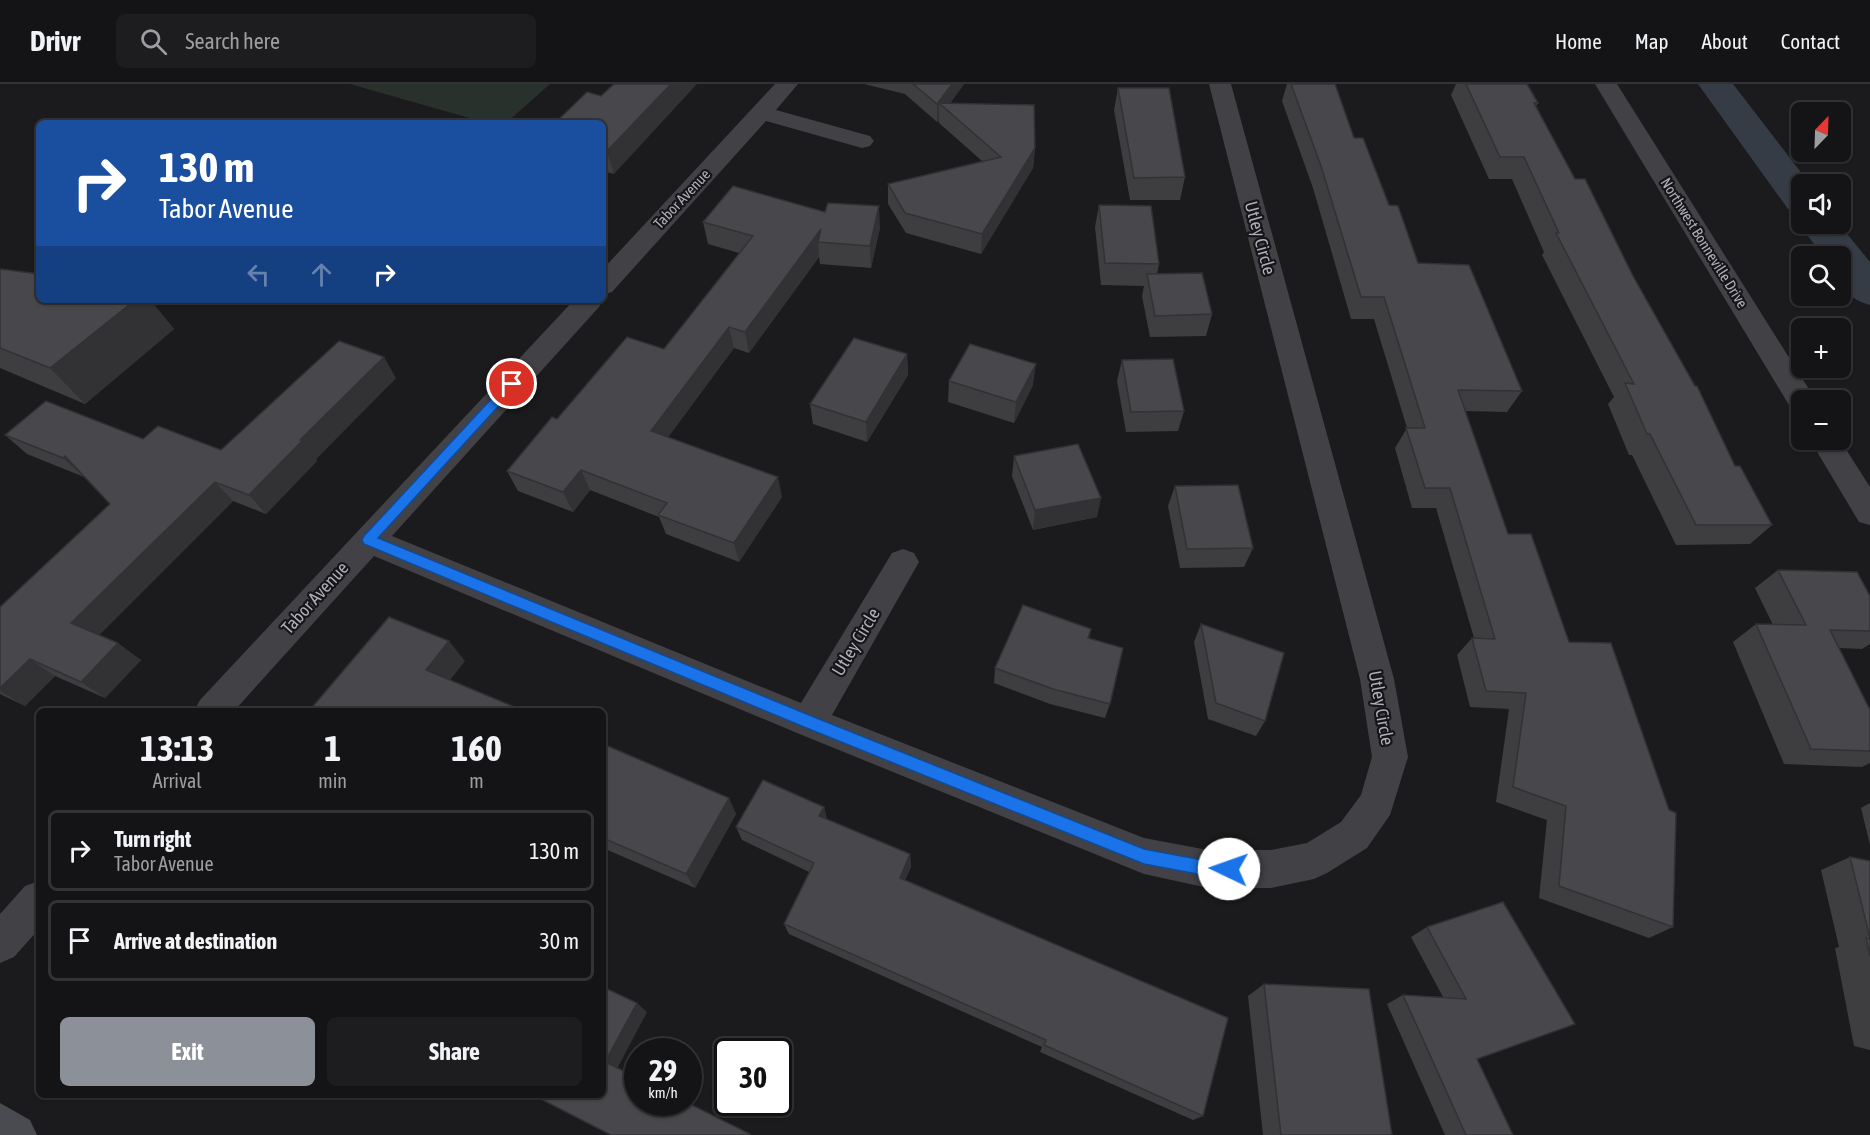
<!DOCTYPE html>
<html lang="en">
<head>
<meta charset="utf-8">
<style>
  :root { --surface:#141416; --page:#1d1d1f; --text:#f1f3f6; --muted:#9d9ea1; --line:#333335; --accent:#8c9099 }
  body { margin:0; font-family:"Asap Condensed",sans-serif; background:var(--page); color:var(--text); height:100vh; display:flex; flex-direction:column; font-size:22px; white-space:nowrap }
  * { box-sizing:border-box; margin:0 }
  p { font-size:20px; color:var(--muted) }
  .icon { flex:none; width:33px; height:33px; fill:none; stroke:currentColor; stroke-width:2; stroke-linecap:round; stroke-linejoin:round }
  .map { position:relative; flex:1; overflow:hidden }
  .drawer { position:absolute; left:36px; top:624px; width:570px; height:390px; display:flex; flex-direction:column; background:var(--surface); border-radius:9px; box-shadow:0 2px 4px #0004,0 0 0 2px var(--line) }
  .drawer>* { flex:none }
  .guide { position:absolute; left:36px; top:36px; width:570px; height:183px; border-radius:9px; box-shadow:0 2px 4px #0004,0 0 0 2px var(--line); background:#1a4fa0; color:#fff; overflow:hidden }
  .needle { width:39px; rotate:23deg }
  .fabs { position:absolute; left:1791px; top:18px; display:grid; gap:12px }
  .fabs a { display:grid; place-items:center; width:60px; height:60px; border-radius:9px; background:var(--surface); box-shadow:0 2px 4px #0004,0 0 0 2px var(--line); font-size:30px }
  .speed { position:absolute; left:624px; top:954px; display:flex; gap:12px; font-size:30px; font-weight:700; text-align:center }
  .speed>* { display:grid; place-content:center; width:78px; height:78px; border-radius:50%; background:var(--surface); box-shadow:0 2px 4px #0004,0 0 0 2px var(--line); line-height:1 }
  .speed small { font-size:15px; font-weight:400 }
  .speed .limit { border:3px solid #111; border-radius:9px; background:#fff; color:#111 }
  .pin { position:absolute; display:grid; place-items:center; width:51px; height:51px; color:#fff; margin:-26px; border:3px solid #fff; border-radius:50%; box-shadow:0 2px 6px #0007 }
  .me { position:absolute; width:66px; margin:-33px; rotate:273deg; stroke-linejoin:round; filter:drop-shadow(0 0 4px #0008) }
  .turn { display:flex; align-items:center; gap:21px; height:126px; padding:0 24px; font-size:27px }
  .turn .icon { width:78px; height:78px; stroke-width:2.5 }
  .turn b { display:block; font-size:42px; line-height:51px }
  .lanes { display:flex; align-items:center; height:57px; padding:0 24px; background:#0003; justify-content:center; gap:30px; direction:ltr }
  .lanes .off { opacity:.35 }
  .eta { display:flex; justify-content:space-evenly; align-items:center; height:102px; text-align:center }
  .eta b { font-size:36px; font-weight:700; line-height:42px }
  .cta { display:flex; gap:12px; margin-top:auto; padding:12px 24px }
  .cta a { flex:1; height:69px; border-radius:9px; background:var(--accent); color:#fff; font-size:24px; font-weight:700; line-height:69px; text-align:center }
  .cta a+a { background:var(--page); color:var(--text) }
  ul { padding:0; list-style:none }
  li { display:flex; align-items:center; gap:18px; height:81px; margin:0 12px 9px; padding:0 12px; border:3px solid var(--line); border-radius:9px }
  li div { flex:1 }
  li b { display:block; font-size:22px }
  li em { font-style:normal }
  header { display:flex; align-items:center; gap:36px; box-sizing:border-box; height:84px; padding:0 30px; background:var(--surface); border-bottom:2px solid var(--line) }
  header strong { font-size:28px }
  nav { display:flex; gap:33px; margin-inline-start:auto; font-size:21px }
  .search { width:420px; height:54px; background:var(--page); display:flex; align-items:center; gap:15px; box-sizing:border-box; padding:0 21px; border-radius:9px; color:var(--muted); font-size:22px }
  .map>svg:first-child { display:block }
  .green { fill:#29312d }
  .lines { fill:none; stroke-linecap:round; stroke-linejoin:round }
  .canal { fill:#363c46; fill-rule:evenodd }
  .minor { fill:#414146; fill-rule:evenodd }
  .secondary { fill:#4a4a51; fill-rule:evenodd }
  .wall { fill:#3e3e41 }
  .shaded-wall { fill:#323235 }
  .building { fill:#48484c; stroke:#323235; stroke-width:1.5 }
  .route { fill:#1a73e8; stroke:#114b97; stroke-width:1.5 }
  .labels { text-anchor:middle; stroke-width:4.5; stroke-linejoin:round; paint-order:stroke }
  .far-street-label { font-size:15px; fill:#aeafbb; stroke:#161618 }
  .street-label { font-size:18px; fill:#aeafbb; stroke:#161618 }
</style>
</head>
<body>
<header>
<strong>Drivr</strong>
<div class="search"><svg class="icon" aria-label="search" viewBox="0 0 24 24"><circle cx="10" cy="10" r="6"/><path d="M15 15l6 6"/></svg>Search here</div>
<nav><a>Home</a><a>Map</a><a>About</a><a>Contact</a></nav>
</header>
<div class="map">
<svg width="1870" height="1051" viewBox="0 0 1870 1051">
  <rect width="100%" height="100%" fill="#1b1b1d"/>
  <!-- green -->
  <path class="green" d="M350,0H550L506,39H487Z"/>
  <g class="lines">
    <!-- canal -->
    <g class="canal">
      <path d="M1698,0H1733L1810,100H1802V128L1788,125Z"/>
      <path d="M1802,137V140H1839L1870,178V221C1842,213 1840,198 1840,172H1823L1799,140Z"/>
    </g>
    <!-- minor -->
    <g class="minor">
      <path d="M775,0H798L776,26L870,52L874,57L870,62L862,64L766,37L612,208L603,211V185Z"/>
      <path d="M1209,0H1231L1394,595L1408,673L1390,731L1367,764L1327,789L1314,795L1271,804H1208L1144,790L797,649L374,472L234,627H194L200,616L574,216L603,215L599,223L392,452L801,619L892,469L903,465L914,469L919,478L832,631L1144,754L1208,766H1271L1307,759L1341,738L1361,711L1372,673L1360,595Z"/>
      <path d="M1595,0H1617L1812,310L1816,316H1802V329L1792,326Z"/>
      <path d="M1810,356H1840L1870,403V441L1859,438Z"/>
      <path d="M39,797V845L14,873L0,879V830L25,802Z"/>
    </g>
    <!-- secondary -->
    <path class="secondary" d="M0,1019L30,1036L37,1051H0Z"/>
  </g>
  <!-- wall -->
  <g class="wall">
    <path d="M864,0H964L950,19L1035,64L1033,84L981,170L906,149L888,120V100L982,77L939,39V36L937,38L905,10Z"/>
    <path d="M1287,0H1335L1354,54L1418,179L1522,307L1507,328L1465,327L1508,450L1569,558L1673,843L1649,854L1539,814L1547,736L1496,718L1509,625L1470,623L1457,571L1472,554H1474L1436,424H1412L1395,364L1407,344L1374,235H1351L1313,104L1282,17Z"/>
    <path d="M1456,0H1527L1538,19L1536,22L1575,95L1633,192L1735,382L1772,441L1750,460L1676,461L1632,371H1629L1608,320L1614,313L1542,171L1544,168L1512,95H1489L1451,11Z"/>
    <path d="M1118,4L1185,93L1180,116H1130L1114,26Z"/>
    <path d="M601,12L614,90L603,87V39Z"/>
    <path d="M1099,121L1159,180L1157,190L1212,230L1206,252L1150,253L1142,212L1144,202L1101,201L1095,143Z"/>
    <path d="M703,138L880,144L871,184L820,180L819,173L749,269L734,264L668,353L782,413L739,478L666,450L659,433L590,406L573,428L518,407L507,387L557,335L664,265L739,169L708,160Z"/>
    <path d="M0,185L39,216H150L174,245L85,320L0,284Z"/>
    <path d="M907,270L908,291L867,358L813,340L810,320Z"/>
    <path d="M1122,276L1184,327L1178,347L1126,348L1117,297Z"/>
    <path d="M396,294L316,375L317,377L266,430L233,417L99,551L141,576L105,614L55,592L25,622L0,610V523L110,420L84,393L27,370L5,351L143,355L221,366Z"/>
    <path d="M949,297L1033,301L1014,339L948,318Z"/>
    <path d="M1014,372L1097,433L1033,446L1012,392Z"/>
    <path d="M1175,402L1253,464L1244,483L1180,484L1168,422Z"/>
    <path d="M1778,486L1870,512V560L1862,565L1839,564L1870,626V679L1862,683L1784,680L1733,558L1756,540L1773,541L1755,504Z"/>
    <path d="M1201,540L1265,637L1256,652L1208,635L1194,558Z"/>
    <path d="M1091,545L1089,554L1110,620L1105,634L1050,620L994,599L995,584Z"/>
    <path d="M603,660L736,730L695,804L603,764Z"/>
    <path d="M1870,719V761L1861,724Z"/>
    <path d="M824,723L827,736L910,770L911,783L905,796L1203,1032L1193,1036L1040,968L1042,963L789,850L784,840L809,788L742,756L736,743Z"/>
    <path d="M1850,773L1870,777V966L1854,962L1835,864L1839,863L1821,786Z"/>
    <path d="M1503,818L1477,975L1513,1051H1445L1387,920L1403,911L1443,913L1411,853L1427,843Z"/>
    <path d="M1264,900L1392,1051H1263L1248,912Z"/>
  </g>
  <!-- shaded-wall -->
  <g class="shaded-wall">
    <path d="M671,0H697L614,90L607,67Z"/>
    <path d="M952,0H964L946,25L939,19V36L937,38V20Z"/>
    <path d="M1035,64L1033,84L981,170L982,150Z"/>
    <path d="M879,122L880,144L871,184L870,162Z"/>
    <path d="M821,145L818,158L819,173L749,269L745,248Z"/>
    <path d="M135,216H150L174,245L85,320L50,284Z"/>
    <path d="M729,243L734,264L658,367L651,347Z"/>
    <path d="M907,270L908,291L867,358L866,338Z"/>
    <path d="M384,273L396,294L316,375L317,377L266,430L249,411L300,356Z"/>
    <path d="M1036,280L1033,301L1014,339L1016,318Z"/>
    <path d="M65,372L84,393L63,374Z"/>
    <path d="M581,386L590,406L573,428L563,408Z"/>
    <path d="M778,393L782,413L739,478L734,459Z"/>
    <path d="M215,398L233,417L94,556L71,539Z"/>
    <path d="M1101,414L1097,433L1033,446L1035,426Z"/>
    <path d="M449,557L465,577L443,605L426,586Z"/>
    <path d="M118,559L141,576L105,614L81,598Z"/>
    <path d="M30,575L55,592L25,622L0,607V604Z"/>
    <path d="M729,714L736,730L695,804L686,790Z"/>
    <path d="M824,723L827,737L819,732Z"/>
    <path d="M910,770L911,783L901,806L900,794Z"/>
    <path d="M637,919L647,928L617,985L605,978Z"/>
    <path d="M384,1011H405L401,1016Z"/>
  </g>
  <!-- building -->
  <g class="building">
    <path d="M614,0H671L607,67L603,66V39H555L587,8L601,12Z"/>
    <path d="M913,0H952L937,20Z"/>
    <path d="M1291,0H1335L1354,54H1363L1389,121L1398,122L1418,179L1469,181L1522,307L1458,306L1508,450H1531L1569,558L1611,559L1669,726L1676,729L1673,843L1559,802L1566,722L1513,703L1526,609L1486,607L1472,554L1495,555L1450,404H1425L1406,344H1425L1384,213H1361L1321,82Z"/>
    <path d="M1466,0H1527L1538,19H1534L1575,95H1585L1633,192L1695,302H1697L1735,382H1740L1772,441H1696L1650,350H1647L1625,299L1634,300L1556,149H1559L1524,73H1500Z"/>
    <path d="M1118,4H1169L1185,93L1134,94Z"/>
    <path d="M939,19L1034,21L1035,64L982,150L905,129L888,100L1001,73Z"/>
    <path d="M733,102L825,128L828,119L879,122L870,162L818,158L821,145L745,248L729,243L651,347L778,393L734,459L658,431L667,419L581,386L563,408L507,387L552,333L557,335L627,253L664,265L753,152L703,138Z"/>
    <path d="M1099,121L1151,122L1159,180L1105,179Z"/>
    <path d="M0,185L39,190V216H135L50,284L0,264Z"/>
    <path d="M1202,189L1212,230L1155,232L1147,190Z"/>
    <path d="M854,254L907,270L866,338L810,320Z"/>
    <path d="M339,257L384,273L300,356L302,357L249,411L215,398L71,539L118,559L81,598L30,575L0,604V523L110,420L65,372L63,374L5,351L46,317L143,355L158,342L221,366Z"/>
    <path d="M970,260L1036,280L1016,318L949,297Z"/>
    <path d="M1173,275L1184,327L1131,328L1122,276Z"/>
    <path d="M1078,360L1101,414L1035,426L1014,372Z"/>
    <path d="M1238,401L1253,464L1187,465L1175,402Z"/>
    <path d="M1778,486L1857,488L1870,512V547L1830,546L1870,626V667L1811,665L1756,540L1806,541Z"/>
    <path d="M1023,521L1091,545L1088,554L1123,564L1110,620L1053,605L995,584Z"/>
    <path d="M389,533L449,557L426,586L524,627H309Z"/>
    <path d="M1201,540L1284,569L1265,637L1216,619Z"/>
    <path d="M603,660L729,714L686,790L603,754Z"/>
    <path d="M763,696L824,723L819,732L910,770L900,794L1228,934L1203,1032L1044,961L1046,956L784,840L814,779L736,743Z"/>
    <path d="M1850,773L1870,777V854Z"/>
    <path d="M1503,818L1575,940L1477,975L1513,1051H1466L1403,911L1466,915L1427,843Z"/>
    <path d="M1866,854L1870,855V872Z"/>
    <path d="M1264,900L1369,905L1392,1051H1281Z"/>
    <path d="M603,903L637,919L605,978L638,994V1018H686L750,1050L749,1051H611L533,1011H603Z"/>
  </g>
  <!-- route -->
  <path class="route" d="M512,296L518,300L516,303L378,454L814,633L1144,765L1208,777L1235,779L1237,785L1235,790L1208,792L1144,780L804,643L364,460L362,456L364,452L508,297Z"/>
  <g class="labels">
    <!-- far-street labels -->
    <g class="far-street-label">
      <text transform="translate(682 115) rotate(-47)" y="5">Tabor Avenue</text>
      <text transform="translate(1704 159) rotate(58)" y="5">Northwest Bonneville Drive</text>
    </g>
    <!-- street labels -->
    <g class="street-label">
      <text transform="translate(1260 154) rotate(75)" y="6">Utley Circle</text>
      <text transform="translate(315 514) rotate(-48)" y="6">Tabor Avenue</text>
      <text transform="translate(856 558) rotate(-59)" y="6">Utley Circle</text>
      <text transform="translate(1381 624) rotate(80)" y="6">Utley Circle</text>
    </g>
  </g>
</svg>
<div class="fabs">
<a><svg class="needle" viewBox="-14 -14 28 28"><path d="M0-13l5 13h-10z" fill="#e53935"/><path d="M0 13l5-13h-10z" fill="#9d9ea1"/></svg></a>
<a><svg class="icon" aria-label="sound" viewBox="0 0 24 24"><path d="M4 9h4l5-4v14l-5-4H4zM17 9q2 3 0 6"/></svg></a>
<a><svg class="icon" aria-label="search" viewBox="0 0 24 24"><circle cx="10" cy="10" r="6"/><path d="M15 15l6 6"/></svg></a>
<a>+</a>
<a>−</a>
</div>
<div class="speed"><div>29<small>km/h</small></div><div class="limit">30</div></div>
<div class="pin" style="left:512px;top:300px;background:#d93025"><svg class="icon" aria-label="arrive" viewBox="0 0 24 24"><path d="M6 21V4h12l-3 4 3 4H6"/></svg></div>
<svg class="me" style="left:1229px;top:785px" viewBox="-20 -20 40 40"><circle r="19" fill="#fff"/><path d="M0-13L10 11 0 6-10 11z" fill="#1a73e8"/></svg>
<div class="guide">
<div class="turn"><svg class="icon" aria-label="right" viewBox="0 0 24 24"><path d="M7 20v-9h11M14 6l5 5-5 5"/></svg><div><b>130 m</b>Tabor Avenue</div></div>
<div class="lanes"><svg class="icon off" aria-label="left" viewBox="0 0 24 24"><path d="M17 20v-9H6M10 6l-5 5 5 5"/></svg><svg class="icon off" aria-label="ahead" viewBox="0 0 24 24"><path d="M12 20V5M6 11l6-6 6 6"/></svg><svg class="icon" aria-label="right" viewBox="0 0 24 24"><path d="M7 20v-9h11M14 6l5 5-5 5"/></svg></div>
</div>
<section class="drawer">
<div class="eta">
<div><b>13:13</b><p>Arrival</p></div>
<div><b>1</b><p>min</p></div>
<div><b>160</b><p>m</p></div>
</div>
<ul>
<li><svg class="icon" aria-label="right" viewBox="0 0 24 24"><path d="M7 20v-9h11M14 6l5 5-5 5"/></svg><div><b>Turn right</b><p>Tabor Avenue</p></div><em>130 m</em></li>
<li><svg class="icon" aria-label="arrive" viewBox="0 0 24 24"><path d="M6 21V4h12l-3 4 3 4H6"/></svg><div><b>Arrive at destination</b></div><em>30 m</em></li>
</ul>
<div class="cta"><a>Exit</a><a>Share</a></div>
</section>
</div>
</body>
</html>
